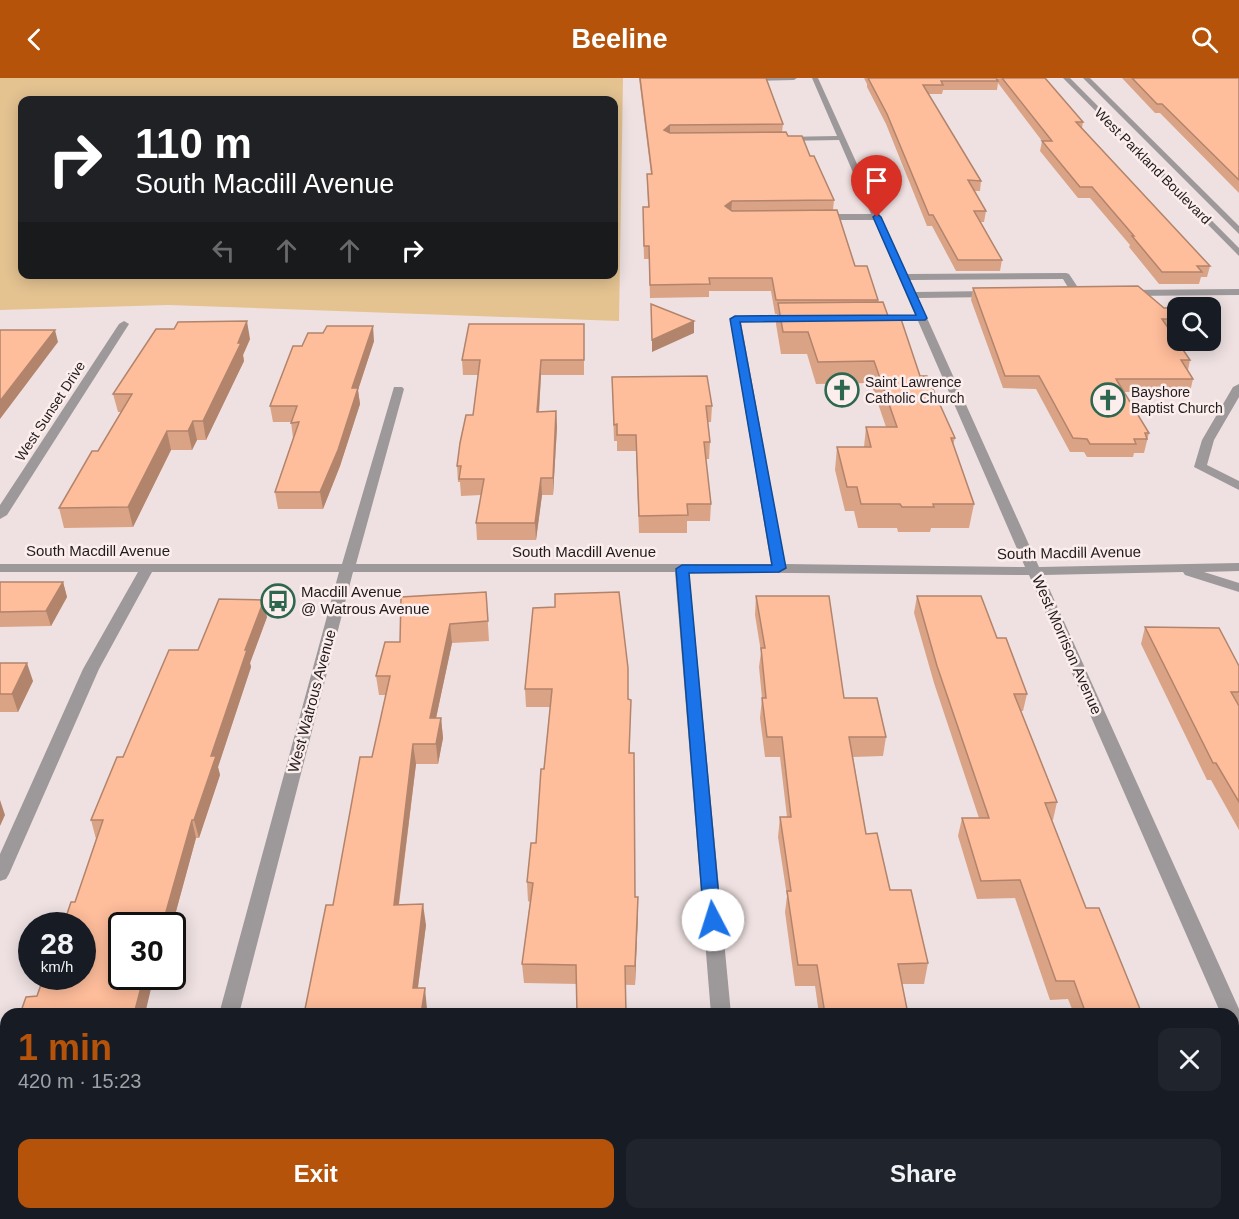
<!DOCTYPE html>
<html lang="en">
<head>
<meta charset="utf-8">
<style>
  :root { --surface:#171b24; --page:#20242c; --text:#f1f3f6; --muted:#9ea1a6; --accent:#b45309 }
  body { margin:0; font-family:Arial,sans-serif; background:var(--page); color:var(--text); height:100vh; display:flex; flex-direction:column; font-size:22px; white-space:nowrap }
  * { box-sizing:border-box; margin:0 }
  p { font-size:20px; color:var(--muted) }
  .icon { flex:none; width:33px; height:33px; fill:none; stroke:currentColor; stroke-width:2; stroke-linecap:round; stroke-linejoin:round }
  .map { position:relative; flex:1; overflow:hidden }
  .drawer { position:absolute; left:0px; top:930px; width:1239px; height:212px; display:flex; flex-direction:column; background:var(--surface); border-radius:18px 18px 0 0; box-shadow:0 3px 15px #0003 }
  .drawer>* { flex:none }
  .hud { position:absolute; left:18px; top:18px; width:600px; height:183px; border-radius:12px; box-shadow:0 3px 15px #0003; background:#202124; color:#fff; overflow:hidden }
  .buttons { position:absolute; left:1167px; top:219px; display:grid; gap:12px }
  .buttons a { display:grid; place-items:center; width:54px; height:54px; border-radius:12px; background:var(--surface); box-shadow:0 3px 15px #0003; font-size:30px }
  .speed { position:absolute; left:18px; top:834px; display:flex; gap:12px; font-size:30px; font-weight:700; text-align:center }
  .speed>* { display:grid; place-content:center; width:78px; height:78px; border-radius:50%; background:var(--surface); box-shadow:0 3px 15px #0003; line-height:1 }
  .speed small { font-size:15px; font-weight:400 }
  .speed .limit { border:3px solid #111; border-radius:9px; background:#fff; color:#111 }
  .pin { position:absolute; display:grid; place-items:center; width:51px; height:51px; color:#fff; margin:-62px -26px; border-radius:50% 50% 50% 0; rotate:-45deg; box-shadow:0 0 6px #0007 }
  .pin .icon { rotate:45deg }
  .me { position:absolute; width:66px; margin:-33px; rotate:355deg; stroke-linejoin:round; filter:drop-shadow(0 0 4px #0008) }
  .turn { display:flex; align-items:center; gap:21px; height:126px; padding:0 18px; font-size:27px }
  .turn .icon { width:78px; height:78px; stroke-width:2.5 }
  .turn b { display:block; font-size:42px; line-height:51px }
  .lanes { display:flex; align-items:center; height:57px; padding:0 18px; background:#0003; justify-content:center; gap:30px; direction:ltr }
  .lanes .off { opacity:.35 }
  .round { display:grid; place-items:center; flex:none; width:63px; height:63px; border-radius:12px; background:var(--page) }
  .head { display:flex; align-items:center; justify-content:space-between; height:102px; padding:0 18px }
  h1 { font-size:36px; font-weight:600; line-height:45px; color:var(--accent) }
  .primary-button { display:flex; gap:12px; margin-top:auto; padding:12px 18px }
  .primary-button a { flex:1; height:69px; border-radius:12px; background:var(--accent); color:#fff; font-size:24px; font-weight:600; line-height:69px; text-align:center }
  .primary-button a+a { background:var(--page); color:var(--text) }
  header { display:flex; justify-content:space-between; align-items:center; height:78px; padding:0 18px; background:var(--accent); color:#fff; font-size:27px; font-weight:600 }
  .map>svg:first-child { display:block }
  .green { fill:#e4c391; fill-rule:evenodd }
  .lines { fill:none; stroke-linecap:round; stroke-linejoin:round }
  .minor { fill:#9d989a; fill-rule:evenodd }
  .wall { fill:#daa385 }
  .shaded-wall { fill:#b2846c }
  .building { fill:#febd9b; stroke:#b2846c; stroke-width:1.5 }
  .route { fill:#1a73e8; stroke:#114b97; stroke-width:1.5 }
  .labels { text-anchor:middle; stroke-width:5; stroke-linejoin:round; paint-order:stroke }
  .far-street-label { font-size:14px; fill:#211c1c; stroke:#fdeeee }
  .far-poi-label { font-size:14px; fill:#211c1c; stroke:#fdeeee; text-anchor:start }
  .street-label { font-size:15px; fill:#211c1c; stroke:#fdeeee }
  .poi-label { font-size:15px; fill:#211c1c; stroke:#fdeeee; text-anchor:start }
</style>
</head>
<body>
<header><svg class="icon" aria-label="back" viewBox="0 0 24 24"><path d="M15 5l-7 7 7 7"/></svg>Beeline<svg class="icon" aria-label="search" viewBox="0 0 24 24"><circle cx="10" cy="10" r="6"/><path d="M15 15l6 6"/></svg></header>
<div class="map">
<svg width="1239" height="1141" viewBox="0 0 1239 1141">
  <rect width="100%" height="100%" fill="#efe1e1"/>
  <!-- green -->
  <path class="green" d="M0,0H623L619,243L168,227L0,232ZM22,22H614V196H22Z"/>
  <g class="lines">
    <!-- minor -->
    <g class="minor">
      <path d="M743,0H797L794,2L746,3Z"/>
      <path d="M812,0H818L907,196L1066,195L1069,196L1081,214L1072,216L1063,201L910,202L915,214L993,213L998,216L993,219L918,220L1039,489L1239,485V493L1204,494L1239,505V514L1185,497L1183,494L1043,497L1239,931V961L1233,959V936H1221L1029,497L689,494L731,936H711L675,494H353L239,936H219L339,494H152L99,591L9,796L6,801L0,803V776L83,591L138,494H0V486H342L394,309H402L404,311L356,486H771L730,241L735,238L797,237L802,240L801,242L741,244L785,486L1025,489L918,243H881L876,240L881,237H915L874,142H820L816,139L820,136H871L839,62L782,63L778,61L782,59L837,58Z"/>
      <path d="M1063,0H1070L1239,170V178Z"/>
      <path d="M1083,0H1090L1239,148V156Z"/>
      <path d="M1239,211V217L1125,218L1120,215L1125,212Z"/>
      <path d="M124,243L129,246L7,437L0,441V427L119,246Z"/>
      <path d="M1178,259V262H1185L1190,271L1189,273H1181L1174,262Z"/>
      <path d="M1239,306V319L1214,362L1207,387L1239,403V412L1194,389L1202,362L1233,309Z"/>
      <path d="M164,1136H188L187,1141H163Z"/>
      <path d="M728,1136H751L752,1141H728Z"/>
    </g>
  </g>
  <!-- wall -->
  <g class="wall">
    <path d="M639,0H766L783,46L782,54L810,78L834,122L833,132L855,188L878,222V224L888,238L920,298L955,360L953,367L974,426L969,450H931L930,454H898L897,450H858L854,433H845L835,392L837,369H864L866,349H886L871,305L816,306L807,276H781L776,246L777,236H775L771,213H709V219L650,220L649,181H644L643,141L648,129L647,96H651Z"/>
    <path d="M864,0H996L997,1V0H1045L1083,44L1082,50L1210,188L1207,199H1201L1199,206H1159L1129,169L1130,167L1090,120H1078L1040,73L1042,63L998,5L997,12H943L942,16H928L981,103L980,113H974L986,133L984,144H981L1002,182L1000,193H956L932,148H927L886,46L867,9V6Z"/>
    <path d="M1122,0H1239V115L1160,35H1155Z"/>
    <path d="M973,210L1175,241L1172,254H1171L1190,282L1188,292L1193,301L1190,314H1124L1149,355L1144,375H1134L1133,379H1087L1084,374H1070L1036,311L1003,310L971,222Z"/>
    <path d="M584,246V297H541L539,334L556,333L557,349L553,417H542L536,462H477L476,445L481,417L461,418L460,404H458L457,388L473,337L478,297H463L462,282Z"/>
    <path d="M250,261L243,277L244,283L206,362H197L192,372H171L133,449L64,450L59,430L98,373L121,334H118L113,316Z"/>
    <path d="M374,263L358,312L360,326L340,388L323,431H278L275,414L293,360L291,344H273L270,328L302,268Z"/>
    <path d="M612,299L712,328L711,344H708L710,364L709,381H706L711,426L710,443H687V455H639L636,373H617V363H614Z"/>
    <path d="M0,504H63L67,519L51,548L0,549Z"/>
    <path d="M486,514L489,563L452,565L436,640H441L443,660L438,686H416L399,827L426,847L418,910L427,931V936H304L372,679L386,617H379L376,598L400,564Z"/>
    <path d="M756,518L844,620L886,659L883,678L853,679L866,756L890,812L928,885L924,906H902L908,936H819L815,908H795L785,834L787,818L778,759L780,739H787L780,679H765L760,640L762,620L759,589L761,574L755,537Z"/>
    <path d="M917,518L997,560L1027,616L1023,633H1021L1057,724L1053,742H1052L1086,830L1142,936H1074L1068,921L1050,922L1015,820L977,821L958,758L962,740H979L934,605L914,535Z"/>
    <path d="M533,530L628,621L635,819H638L635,907L524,905L522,886L530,824L528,823L527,804L536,765L550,629H526L525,611Z"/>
    <path d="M267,539L250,585L251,589L218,689L220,697L199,760H196L172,848H122L145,936L37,918L75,824L96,761L91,742L123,679L198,572Z"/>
    <path d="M1145,549L1239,588V752L1211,702H1207L1141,566Z"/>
    <path d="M0,585L33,603L18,634H0Z"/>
    <path d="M6,1012V1094H0V1027Z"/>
    <path d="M863,1136H992L993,1141H863Z"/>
    <path d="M1034,1136H1229L1232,1141H1035Z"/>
  </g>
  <!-- shaded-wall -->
  <g class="shaded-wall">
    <path d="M670,47V58L664,52Z"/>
    <path d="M732,123L731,135L725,128Z"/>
    <path d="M247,243L250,261L243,277L244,283L206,362L203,343Z"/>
    <path d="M694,243V255L652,274V262Z"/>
    <path d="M373,248L374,263L358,312L360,326L340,388L323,431L320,414L352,310Z"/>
    <path d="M55,252L58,264L0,341V323Z"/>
    <path d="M541,282V297L538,349L537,334Z"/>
    <path d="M556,333L557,349L553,417V400Z"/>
    <path d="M193,343L197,362L192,372L188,353Z"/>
    <path d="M167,353L171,372L133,449L128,429Z"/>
    <path d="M541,400L542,417L536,462L535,445Z"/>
    <path d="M63,504L67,519L51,548L46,533Z"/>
    <path d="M264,522L267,539L250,585L251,589L218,689L220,697L199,760L194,742L211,678L245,572Z"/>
    <path d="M450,546L452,565L432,659L430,640Z"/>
    <path d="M27,585L33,603L18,634L12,616Z"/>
    <path d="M441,640L443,660L438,686L436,666Z"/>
    <path d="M413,666L416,686L396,847L394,827Z"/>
    <path d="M0,722L5,737L0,748Z"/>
    <path d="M192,742L196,760L172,848H162Z"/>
    <path d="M638,819V838L635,907V888Z"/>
    <path d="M423,826L426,847L415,931L413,910Z"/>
    <path d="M144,898H154L145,936H134Z"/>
    <path d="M425,910L427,931V936H421Z"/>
    <path d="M50,1136H61L63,1141H48Z"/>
    <path d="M357,1136H364L363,1141L357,1139Z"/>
  </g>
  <!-- building -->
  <g class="building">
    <path d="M640,0H766L783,46L670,47L664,52L670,55L786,54L788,58H802L810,78H814L834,122L732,123L725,128L732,133L837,132L855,188H867L878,222H776L772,200H709L710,206L650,207L649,168H644L643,129H649L647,96H652Z"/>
    <path d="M868,0H996L998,3H941L943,7H923L981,103L968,102L986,133H974L1002,182H958L933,137H929L887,36Z"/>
    <path d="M1002,0H1045L1083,44H1076L1210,188H1197L1202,194H1162L1132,158H1134L1092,109H1080L1042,63H1052Z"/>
    <path d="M1132,0H1239V102L1162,26H1157Z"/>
    <path d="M1138,208L1164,230H1168L1175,241H1162L1190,282H1181L1193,301H1116L1149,355H1145L1147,361H1134L1136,366H1090L1087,361L1073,360L1039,298H1005L973,210Z"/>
    <path d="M883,224L888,238H900L920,298H927L955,360H951L974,426H933L934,429H902L900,426H861L857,409H847L837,369H871L866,349H897L874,283L818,284L808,254H783L778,225Z"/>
    <path d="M651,226L694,243L652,262Z"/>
    <path d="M247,243L238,265H241L203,343H193L188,353H167L128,429L59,430L92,373H98L132,316H113L156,251H174L178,244Z"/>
    <path d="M469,246H584V282H541L537,334L556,333L553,400H541L535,445H476L484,401H459L461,388H457L460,365L466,337H473L480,282H462Z"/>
    <path d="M327,248H373L352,310H358L338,372L320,414H275L299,344L291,345L297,328H270L293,268H302L308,255H323Z"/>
    <path d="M0,252H55L0,323Z"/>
    <path d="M707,298L712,328H706L710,364H704L711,426H687L688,437L639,438L636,357H617V346L614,347L612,299Z"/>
    <path d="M0,504H63L46,533L0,534Z"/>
    <path d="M486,514L488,543L450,546L430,640H441L436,666H413L394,827L423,826L413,910H425L421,936H304L326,827H333L360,679H372L390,598H376L385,564H400L401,519Z"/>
    <path d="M619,514L628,590V621L631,622L629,675H634L635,819H638L635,888H625L626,936H577L576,887L522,886L533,805L527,804L531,765H536L541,691H544L552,611H525L533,530L555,529V516Z"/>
    <path d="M756,518H829L844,620H877L886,659H849L866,756L877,755L890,812H911L928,885L898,886L908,936H825L817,887H798L787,813H791L780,739H791L782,659H767L762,620H766L761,570H765Z"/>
    <path d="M917,518H981L997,560H1006L1027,616H1014L1057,724L1045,725L1086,830H1099L1142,936H1086L1074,903H1056L1020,802L981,803L962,740H989L937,588Z"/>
    <path d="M219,521L264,522L245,572H247L211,678H216L194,742H192L162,848H122V898H144L134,936H20L26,919L37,918L44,898H82V848H63L71,824H75L103,742H91L117,679H123L169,572H198Z"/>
    <path d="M1145,549L1219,550L1239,588V614H1231L1239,628V724L1216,685H1213Z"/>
    <path d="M0,585H27L12,616H0Z"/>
    <path d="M6,1012V1075H0V1027Z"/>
    <path d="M6,1122V1136H50L48,1141H0V1123Z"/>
    <path d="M253,1136H357V1139H394L393,1141H252Z"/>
    <path d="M526,1136H628L629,1141H526Z"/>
    <path d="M870,1136H992L993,1141H871Z"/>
    <path d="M1044,1136H1229L1232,1141H1108L1045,1140Z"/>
  </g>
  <!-- route -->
  <path class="route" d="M877,136L881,139L927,240L925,242L740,244L786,490L779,494L689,495L721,842L719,847L713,849L707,847L704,842L676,491L682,487H772L730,241L735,238L916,237L873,139Z"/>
  <!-- icons -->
  <defs>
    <symbol id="church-ring" viewBox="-11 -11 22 22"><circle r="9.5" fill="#fdeeee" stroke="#2e6750" stroke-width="1.5"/><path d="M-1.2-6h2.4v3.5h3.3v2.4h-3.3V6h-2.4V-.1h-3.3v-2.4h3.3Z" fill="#2e6750"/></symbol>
    <symbol id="bus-ring" viewBox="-11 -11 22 22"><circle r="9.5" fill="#fdeeee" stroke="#2e6750" stroke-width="1.5"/><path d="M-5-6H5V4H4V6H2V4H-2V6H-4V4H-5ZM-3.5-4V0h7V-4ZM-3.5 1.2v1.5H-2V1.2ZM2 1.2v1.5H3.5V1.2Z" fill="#2e6750"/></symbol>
  </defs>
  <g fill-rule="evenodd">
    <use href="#church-ring" x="823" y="293" width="38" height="38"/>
    <use href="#church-ring" x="1089" y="303" width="38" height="38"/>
    <use href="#bus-ring" x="259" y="504" width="38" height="38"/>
  </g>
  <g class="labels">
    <!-- far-street labels -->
    <g class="far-street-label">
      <text transform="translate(1153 88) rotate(45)" y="5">West Parkland Boulevard</text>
      <text transform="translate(50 333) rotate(-57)" y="5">West Sunset Drive</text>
    </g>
    <!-- far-poi labels -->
    <g class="far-poi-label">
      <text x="865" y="309">Saint Lawrence<tspan x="865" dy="16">Catholic Church</tspan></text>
      <text x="1131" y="319">Bayshore<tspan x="1131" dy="16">Baptist Church</tspan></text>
    </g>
    <!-- street labels -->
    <g class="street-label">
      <text x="98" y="478">South Macdill Avenue</text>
      <text x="584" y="479">South Macdill Avenue</text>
      <text transform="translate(1069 475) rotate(-1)" y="5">South Macdill Avenue</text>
      <text transform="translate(1067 567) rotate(66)" y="5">West Morrison Avenue</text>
      <text transform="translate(312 623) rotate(-75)" y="5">West Watrous Avenue</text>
    </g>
    <!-- poi labels -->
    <g class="poi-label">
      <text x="301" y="519">Macdill Avenue<tspan x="301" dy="17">@ Watrous Avenue</tspan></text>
    </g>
  </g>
</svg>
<div class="buttons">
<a><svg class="icon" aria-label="search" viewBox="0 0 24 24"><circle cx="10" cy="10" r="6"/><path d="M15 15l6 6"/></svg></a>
</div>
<div class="speed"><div>28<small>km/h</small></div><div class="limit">30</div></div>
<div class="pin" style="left:877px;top:139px;background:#d93025"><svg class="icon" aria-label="arrive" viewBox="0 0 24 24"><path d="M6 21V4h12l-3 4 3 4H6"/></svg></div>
<svg class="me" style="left:713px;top:842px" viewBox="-20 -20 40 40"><circle r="19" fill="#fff"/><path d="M0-13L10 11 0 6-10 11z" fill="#1a73e8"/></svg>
<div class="hud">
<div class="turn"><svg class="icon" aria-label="right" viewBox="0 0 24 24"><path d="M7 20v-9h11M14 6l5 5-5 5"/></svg><div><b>110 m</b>South Macdill Avenue</div></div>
<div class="lanes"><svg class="icon off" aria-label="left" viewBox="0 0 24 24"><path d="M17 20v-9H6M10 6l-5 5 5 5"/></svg><svg class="icon off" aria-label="ahead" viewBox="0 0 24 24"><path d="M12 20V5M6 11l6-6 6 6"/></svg><svg class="icon off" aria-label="ahead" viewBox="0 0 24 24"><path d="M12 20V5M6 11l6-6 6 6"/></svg><svg class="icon" aria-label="right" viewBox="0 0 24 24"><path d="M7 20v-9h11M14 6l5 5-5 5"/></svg></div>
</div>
<section class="drawer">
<div class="head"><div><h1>1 min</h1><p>420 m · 15:23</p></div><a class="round"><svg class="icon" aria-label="close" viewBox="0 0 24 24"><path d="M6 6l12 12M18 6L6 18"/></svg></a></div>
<div class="primary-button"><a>Exit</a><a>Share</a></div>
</section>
</div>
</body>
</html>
